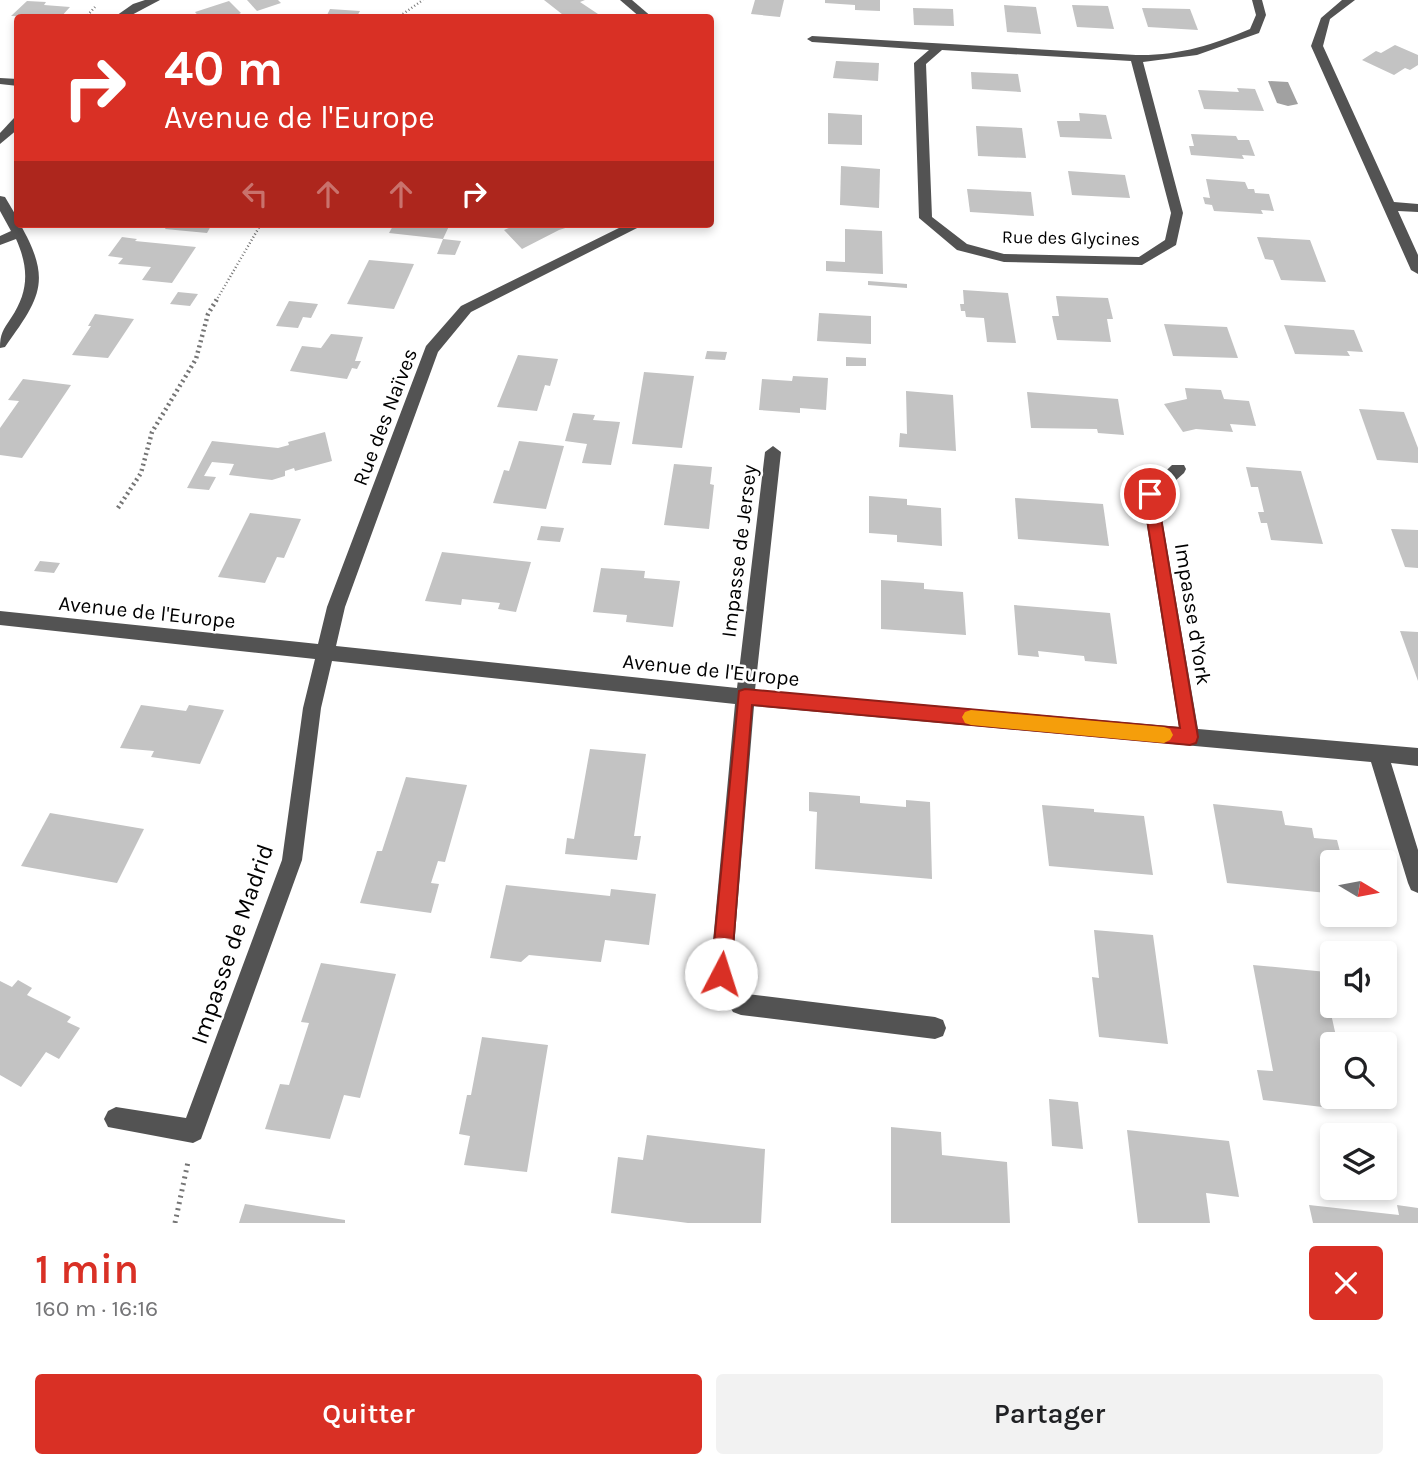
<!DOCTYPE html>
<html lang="fr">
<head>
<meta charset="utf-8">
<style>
  :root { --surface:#fff; --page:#f2f2f2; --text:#202124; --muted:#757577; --accent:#d93025 }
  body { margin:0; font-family:Karla,sans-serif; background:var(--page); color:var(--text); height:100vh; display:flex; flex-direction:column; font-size:26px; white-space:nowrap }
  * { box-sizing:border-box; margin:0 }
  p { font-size:23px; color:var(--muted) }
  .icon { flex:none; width:38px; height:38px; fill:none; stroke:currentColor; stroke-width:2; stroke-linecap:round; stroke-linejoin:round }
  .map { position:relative; height:1223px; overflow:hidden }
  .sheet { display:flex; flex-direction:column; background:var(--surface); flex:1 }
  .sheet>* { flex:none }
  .guide { position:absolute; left:14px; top:14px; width:700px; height:214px; border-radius:7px; box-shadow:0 4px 10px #0003; background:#d93025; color:#fff; overflow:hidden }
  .needle { width:46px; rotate:100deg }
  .controls { position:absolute; left:1320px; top:850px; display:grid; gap:14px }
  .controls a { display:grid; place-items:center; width:77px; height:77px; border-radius:7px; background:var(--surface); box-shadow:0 4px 10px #0003; font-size:35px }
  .pin { position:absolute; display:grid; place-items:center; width:60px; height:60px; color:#fff; margin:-30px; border:4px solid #fff; border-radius:50%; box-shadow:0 2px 7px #0007 }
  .me { position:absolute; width:77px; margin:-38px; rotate:5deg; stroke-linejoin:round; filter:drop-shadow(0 0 5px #0008) }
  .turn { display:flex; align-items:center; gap:24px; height:147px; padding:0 35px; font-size:32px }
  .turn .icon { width:91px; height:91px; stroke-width:2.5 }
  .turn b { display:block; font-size:49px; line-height:60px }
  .lanes { display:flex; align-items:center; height:66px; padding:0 35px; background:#0003; justify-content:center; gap:35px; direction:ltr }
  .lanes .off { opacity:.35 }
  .round { display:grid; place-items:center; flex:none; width:74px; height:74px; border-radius:7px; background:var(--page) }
  .head { display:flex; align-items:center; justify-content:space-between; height:119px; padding:0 35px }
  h1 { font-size:42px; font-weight:600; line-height:52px; color:var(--accent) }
  .primary-button { display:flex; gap:14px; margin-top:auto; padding:14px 35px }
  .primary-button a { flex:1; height:80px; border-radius:7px; background:var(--accent); color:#fff; font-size:28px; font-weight:600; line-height:80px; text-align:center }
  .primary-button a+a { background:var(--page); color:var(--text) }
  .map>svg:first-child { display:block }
  .water { fill:#a1a1a1 }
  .building { fill:#c3c3c3 }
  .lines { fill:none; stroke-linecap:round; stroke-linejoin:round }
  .path-far2 { stroke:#757575; stroke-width:2.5; stroke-dasharray:1 2.5; stroke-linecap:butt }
  .path-far1 { stroke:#757575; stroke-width:4.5; stroke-dasharray:2 3.5; stroke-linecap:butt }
  .path { stroke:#757575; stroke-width:5; stroke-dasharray:2 4.5; stroke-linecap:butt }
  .minor { fill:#535353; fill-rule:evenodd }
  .route { fill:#d93025; stroke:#8d1f18; stroke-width:2 }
  .slow { fill:#f59e0b }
  .labels { text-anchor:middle; stroke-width:5; stroke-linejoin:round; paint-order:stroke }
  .far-street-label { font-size:18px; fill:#000; stroke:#fff }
  .street-label { font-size:21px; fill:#000; stroke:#fff }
  .near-street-label { font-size:24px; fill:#000; stroke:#fff }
</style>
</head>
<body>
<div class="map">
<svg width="1418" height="1223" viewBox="0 0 1418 1223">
  <rect width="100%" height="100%" fill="#fff"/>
  <!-- water -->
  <path class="water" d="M1268,81L1288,82L1298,104L1288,106L1277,103Z"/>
  <!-- building -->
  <g class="building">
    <path d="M247,0H278L281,3L257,11Z"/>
    <path d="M544,0H585L580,2L604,18H567Z"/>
    <path d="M755,0H784L780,17L751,14Z"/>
    <path d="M825,0H880V11L855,10V5L825,3Z"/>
    <path d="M27,1L46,2L44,5L70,7L60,18L11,16Z"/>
    <path d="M229,1L241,13L232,18H200L195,12Z"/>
    <path d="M1004,5L1036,7L1041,34L1007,32Z"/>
    <path d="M1072,5L1108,6L1114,29L1077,27Z"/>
    <path d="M913,8L953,9L954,26L914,25Z"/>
    <path d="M1142,8L1190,9L1198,30L1148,27Z"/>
    <path d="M330,9L360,11L356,18H320L327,15Z"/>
    <path d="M1395,45L1418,55V65L1410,70L1405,68L1394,75L1362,60L1376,51L1381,53Z"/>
    <path d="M836,61L879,63L878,81L833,78Z"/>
    <path d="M971,72L1018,74L1021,92L972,89Z"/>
    <path d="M1237,88L1255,89L1264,111L1204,109L1198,90L1239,92Z"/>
    <path d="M828,113L862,115V145L828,144Z"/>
    <path d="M1079,113L1106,115L1112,139L1060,137L1057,121H1080Z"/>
    <path d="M976,126L1022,128L1026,158L978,156Z"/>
    <path d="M1191,134L1236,136L1238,140H1249L1255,156L1242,155L1244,159L1191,155L1189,146H1194Z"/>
    <path d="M841,166L880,169L879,208L840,205Z"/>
    <path d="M1068,171L1125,175L1130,198L1072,195Z"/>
    <path d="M1206,179L1245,182L1248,189H1254L1255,193L1269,194L1274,211L1261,210L1263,214L1214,211L1212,205L1205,204L1203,197L1210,198Z"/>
    <path d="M967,189L1031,192L1034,216L970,212Z"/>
    <path d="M168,224H212L207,233L165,229Z"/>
    <path d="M394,224H450L443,239L389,233Z"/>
    <path d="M518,224H578L559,230L522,249L504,230Z"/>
    <path d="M845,229L882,231L883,274L826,271V261L845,262Z"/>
    <path d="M122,237L137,239L135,241L196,247L172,283L142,280L151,267L118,264L123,258L108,256Z"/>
    <path d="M1257,237L1310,240L1326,282L1281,280L1273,260L1265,259Z"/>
    <path d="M443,239L461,241L455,255L437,254Z"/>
    <path d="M369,260L414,264L394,309L347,304Z"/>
    <path d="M868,281L907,284V288L868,285Z"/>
    <path d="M963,290L1008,293L1016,343L987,342L984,318L966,317L965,311H961L960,304H964Z"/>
    <path d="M178,292L198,294L190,306L170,304Z"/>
    <path d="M1056,296L1108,298L1113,319H1107L1111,342L1057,340L1052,316H1059Z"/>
    <path d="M289,301L318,304L311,318L303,317L298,328L276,326Z"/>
    <path d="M819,313L871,316V344L817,341Z"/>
    <path d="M95,314L134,319L108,358L72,355L91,326H88Z"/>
    <path d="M1164,324L1227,327L1238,358L1173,356Z"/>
    <path d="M1284,325L1354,330L1363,352L1347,351L1350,356L1295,354Z"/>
    <path d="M331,334L363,337L355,361H361L357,369L352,368L347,379L290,371L302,346L321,348Z"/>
    <path d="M707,351L727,352L725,360L705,359Z"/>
    <path d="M518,355L558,359L550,386L545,385L537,411L497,407Z"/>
    <path d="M846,357L866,358V366H846Z"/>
    <path d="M644,372L694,376L682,448L632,444Z"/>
    <path d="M793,376L828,378L826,410L800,408V413L759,410L762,379L792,381Z"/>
    <path d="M23,379L71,385L22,458L0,455V428L19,401L8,400Z"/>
    <path d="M1185,388L1221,390L1224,399L1249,401L1256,426L1230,424L1233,432L1196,429L1183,432L1164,404L1187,399Z"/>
    <path d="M906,391L953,395L956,451L899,447L900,433L907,434Z"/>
    <path d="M1027,392L1118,399L1124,435L1098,433L1097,429L1031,428Z"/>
    <path d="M1359,409L1404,412L1418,448V463L1377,460Z"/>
    <path d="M573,413L595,415L593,420L620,422L611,465L582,463L587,444L565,441Z"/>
    <path d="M325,432L332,461L295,471L294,468L285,471V476L272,480L229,475L234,464L212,462L204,476L216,477L209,490L187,488L212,441L278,448L289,445L288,442Z"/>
    <path d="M519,441L564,446L546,509L493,503L504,470L509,471Z"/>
    <path d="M674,464L712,467L710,484L714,485L709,529L664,525Z"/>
    <path d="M1246,467L1301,471L1323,544L1271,540L1267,523H1261L1258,512H1264L1258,487H1251Z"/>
    <path d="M869,496L907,499V505L941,508L942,546L897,542V535L869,533Z"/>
    <path d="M1015,498L1103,504L1109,546L1018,539Z"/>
    <path d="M250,513L301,519L284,558L277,557L265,583L218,577Z"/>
    <path d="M541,526L564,528L560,542L537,540Z"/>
    <path d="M1391,529L1418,530V568L1405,567Z"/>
    <path d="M442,552L531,562L516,612L498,609L500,603L462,599L461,605L425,601Z"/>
    <path d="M40,561L60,563L54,573L34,571Z"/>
    <path d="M601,568L645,571L644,578L680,581L673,627L626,622L627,615L593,612Z"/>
    <path d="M881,580L924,583V589L963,592L966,635L881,629Z"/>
    <path d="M1014,605L1110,613L1117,664L1085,661L1084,656L1038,651L1039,657L1018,655Z"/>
    <path d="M1400,631L1418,632V681Z"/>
    <path d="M141,705L186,711L189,705L224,710L200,764L151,757L154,751L120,748Z"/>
    <path d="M590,749L646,754L634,836H641L637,860L565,854L567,838L574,839Z"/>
    <path d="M406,777L467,785L445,862L438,861L431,883L439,884L431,913L360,903L377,851H382Z"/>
    <path d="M809,792L860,796V803L906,807V800L930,802L932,879L815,869L817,812L809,811Z"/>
    <path d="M1213,804L1282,811L1285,825L1312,828L1314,838L1337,840L1343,863H1332V884L1325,883L1327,893L1227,883Z"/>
    <path d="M1042,805L1094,809V812L1144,816L1153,875L1049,866Z"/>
    <path d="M50,813L144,829L117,883L21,866Z"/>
    <path d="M506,885L610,896L611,889L656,894L649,945L605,940L601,962L529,955L521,962L490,958Z"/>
    <path d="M1094,930L1153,935L1168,1044L1099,1037L1092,977L1099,978Z"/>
    <path d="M321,963L396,974L360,1098L344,1095L330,1139L265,1129L280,1084L289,1085L309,1023L301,1022Z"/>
    <path d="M1253,965L1327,972L1332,997L1327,996L1338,1045H1332V1097H1337L1339,1109L1263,1100L1257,1070L1273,1071Z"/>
    <path d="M18,980L32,988L27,995L71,1017L67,1022L80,1028L59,1059L46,1052L21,1087L0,1075V981L12,987Z"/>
    <path d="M482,1037L548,1045L527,1172L464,1165L470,1136L459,1134L467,1095H471Z"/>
    <path d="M1049,1099L1078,1102L1083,1149L1052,1146Z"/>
    <path d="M891,1127L941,1132L942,1155L1007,1162L1010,1223H891Z"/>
    <path d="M1127,1130L1229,1141L1239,1197L1206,1193L1210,1223H1138Z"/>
    <path d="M647,1135L765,1149L761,1223H688L611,1213L618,1157L643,1160Z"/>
    <path d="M245,1204L313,1215L345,1220V1223H239Z"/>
    <path d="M1309,1205L1399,1215L1397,1205L1418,1208V1223H1313Z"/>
  </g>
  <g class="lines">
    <!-- path-far2 -->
    <g class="path-far2">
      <path d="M85,18L95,7"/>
      <path d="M397,18L423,0"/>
      <path d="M216,301L261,224"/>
    </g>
    <!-- path-far1 -->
    <path class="path-far1" d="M118,508L141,473L152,432L196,359L208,314L217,299"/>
    <!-- path -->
    <path class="path" d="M175,1223L188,1162"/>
    <!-- minor -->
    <g class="minor">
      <path d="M145,0H160L126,18H113L133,4Z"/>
      <path d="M620,0H632L653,18H641Z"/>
      <path d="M1252,0H1262L1266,15L1259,33L1197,55L1143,62L1183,213L1176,245L1142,265L1004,262L957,250L919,218L914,63L929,50L812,42L807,39L812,36L1136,55C1177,56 1213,45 1250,29L1256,15ZM942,50L1131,61L1171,213L1165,240L1139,257L1004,254L967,244L932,217L926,64Z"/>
      <path d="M1342,0H1355L1330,19L1323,46L1394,202L1418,204V212L1398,211L1418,255V274L1411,270L1311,46L1321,18Z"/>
      <path d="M0,78L18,79V86L0,84Z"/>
      <path d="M14,118H18V129L0,144V133Z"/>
      <path d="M0,196L5,197L18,219V224H20C52,280 41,297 5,347L0,348C0,334 3,330 11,318C29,291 29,268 16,239L0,245V236L11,231L0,211Z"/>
      <path d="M627,224H645L471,312L438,352L345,607L336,646L737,688L765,452L773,446L781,452L755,690L1179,727L1142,494L1172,465H1184L1186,469L1184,473L1158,496L1198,729L1418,748V766L1391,763L1418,850V893L1411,890L1408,883L1371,762L754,706L732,971L747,994L935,1017L943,1020L946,1028L943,1036L935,1039L741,1015L733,1012L710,974L735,704L332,661L321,708L302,860L201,1139L193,1143L108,1127L104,1119L108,1111L116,1107L186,1118L282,860L303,708L315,659L0,625V611L318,644L327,607L426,346L461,306Z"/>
    </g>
  </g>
  <!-- route -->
  <path class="route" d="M1150,488L1157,494L1198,737L1196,743L1190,745L752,705L731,974L728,981L721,984L714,981L711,974L739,691L745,689L1180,728L1143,494Z"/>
  <!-- slow -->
  <path class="slow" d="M971,710L1164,727L1170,729L1173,735L1170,740L1164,743L971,725L965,723L962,717L965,712Z"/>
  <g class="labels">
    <!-- far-street labels -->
    <g class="far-street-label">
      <text transform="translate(1071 238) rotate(1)" y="6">Rue des Glycines</text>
    </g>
    <!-- street labels -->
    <g class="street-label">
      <text transform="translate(385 417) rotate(-69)" y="7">Rue des Naïves</text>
      <text transform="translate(739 551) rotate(-83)" y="7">Impasse de Jersey</text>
      <text transform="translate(147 612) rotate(6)" y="7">Avenue de l'Europe</text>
      <text transform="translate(1193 614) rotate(81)" y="7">Impasse d'York</text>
      <text transform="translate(711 670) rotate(6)" y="7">Avenue de l'Europe</text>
    </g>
    <!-- near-street labels -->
    <g class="near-street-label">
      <text transform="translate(232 944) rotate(-71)" y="8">Impasse de Madrid</text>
    </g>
  </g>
</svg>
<div class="controls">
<a><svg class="needle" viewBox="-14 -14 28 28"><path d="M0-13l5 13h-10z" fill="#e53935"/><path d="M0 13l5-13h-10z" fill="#757577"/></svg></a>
<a><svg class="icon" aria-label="sound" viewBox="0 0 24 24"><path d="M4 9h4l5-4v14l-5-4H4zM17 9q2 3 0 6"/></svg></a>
<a><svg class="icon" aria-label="search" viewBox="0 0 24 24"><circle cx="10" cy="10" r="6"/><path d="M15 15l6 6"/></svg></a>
<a><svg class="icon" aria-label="layers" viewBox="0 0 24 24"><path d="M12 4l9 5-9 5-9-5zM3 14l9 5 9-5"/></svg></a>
</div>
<div class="pin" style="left:1150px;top:494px;background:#d93025"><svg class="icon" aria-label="arrive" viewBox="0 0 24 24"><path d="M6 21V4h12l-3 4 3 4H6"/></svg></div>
<svg class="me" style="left:721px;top:974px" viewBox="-20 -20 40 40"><circle r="19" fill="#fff"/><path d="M0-13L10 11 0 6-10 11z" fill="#d93025"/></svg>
<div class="guide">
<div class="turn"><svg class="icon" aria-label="right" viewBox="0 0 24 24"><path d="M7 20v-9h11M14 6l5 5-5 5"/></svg><div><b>40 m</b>Avenue de l'Europe</div></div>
<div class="lanes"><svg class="icon off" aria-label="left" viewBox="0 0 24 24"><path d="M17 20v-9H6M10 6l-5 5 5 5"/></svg><svg class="icon off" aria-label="ahead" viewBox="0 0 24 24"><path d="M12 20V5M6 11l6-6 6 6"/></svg><svg class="icon off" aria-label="ahead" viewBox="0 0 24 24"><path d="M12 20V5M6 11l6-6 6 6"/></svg><svg class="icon" aria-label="right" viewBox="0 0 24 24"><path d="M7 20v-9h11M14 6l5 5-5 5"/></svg></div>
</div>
</div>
<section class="sheet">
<div class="head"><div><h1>1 min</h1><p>160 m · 16:16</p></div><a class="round" style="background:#d93025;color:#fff"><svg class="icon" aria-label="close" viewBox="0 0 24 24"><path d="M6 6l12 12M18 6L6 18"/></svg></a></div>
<div class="primary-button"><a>Quitter</a><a>Partager</a></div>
</section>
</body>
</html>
